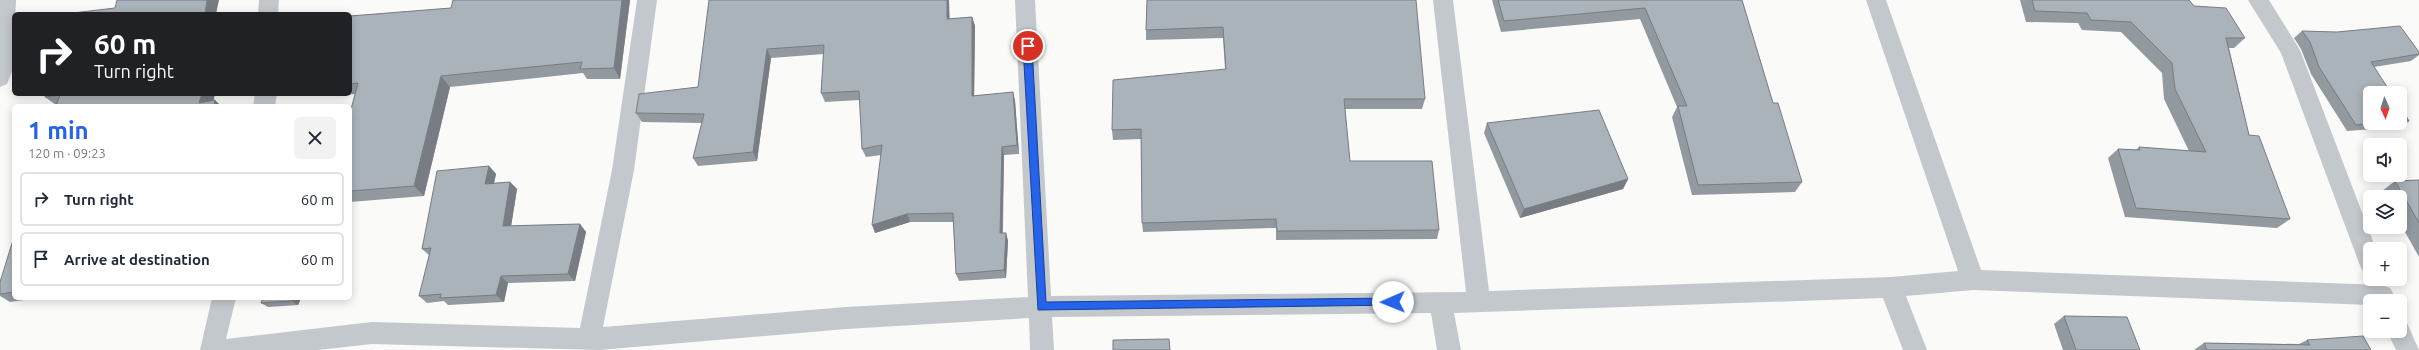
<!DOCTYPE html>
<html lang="en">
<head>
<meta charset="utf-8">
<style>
  :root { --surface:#fff; --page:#f2f2f3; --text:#1f2937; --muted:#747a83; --line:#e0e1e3; --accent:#2563eb }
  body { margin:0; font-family:Ubuntu,sans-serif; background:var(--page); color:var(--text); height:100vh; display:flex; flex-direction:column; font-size:15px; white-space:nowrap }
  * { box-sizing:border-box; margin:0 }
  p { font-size:13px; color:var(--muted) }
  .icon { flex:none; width:22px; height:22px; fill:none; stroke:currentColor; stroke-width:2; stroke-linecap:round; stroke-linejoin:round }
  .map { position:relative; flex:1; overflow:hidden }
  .drawer { position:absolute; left:12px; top:104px; width:340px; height:196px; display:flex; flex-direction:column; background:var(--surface); border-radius:6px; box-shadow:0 2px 10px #0003 }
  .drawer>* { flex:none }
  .guide { position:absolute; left:12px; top:12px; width:340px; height:84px; border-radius:6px; box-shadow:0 2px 10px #0003; background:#202124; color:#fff; overflow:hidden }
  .needle { width:26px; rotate:177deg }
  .fabs { position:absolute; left:2363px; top:86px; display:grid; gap:8px }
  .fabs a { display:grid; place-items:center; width:44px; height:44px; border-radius:6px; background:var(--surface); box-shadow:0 2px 10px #0003; font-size:20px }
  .pin { position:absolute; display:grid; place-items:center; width:34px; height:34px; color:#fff; margin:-17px; border:2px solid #fff; border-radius:50%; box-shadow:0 1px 4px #0007 }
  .me { position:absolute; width:44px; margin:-22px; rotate:269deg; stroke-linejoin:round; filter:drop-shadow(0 0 3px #0008) }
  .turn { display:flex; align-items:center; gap:14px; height:84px; padding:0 16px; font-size:18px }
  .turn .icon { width:52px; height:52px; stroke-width:2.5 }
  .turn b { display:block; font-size:28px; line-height:34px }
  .round { display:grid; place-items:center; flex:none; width:42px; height:42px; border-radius:6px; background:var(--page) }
  .summary { display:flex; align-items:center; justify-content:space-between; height:68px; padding:0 16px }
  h1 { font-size:24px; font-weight:700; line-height:30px; color:var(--accent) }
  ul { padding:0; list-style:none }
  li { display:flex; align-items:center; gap:12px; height:54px; margin:0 8px 6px; padding:0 8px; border:2px solid var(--line); border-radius:6px }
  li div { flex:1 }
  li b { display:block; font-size:15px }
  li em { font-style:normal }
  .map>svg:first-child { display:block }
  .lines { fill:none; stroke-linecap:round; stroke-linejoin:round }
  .minor { fill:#c3c8cc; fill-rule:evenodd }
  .wall { fill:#929a9f }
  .shaded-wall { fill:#777d82 }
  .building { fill:#aab3b9; stroke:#777d82 }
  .route { fill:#2563eb; stroke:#184099 }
</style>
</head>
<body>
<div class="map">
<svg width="2419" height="350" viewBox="0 0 2419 350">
  <rect width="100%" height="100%" fill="#fafaf8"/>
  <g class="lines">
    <!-- minor -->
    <g class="minor">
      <path d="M0,0H16L13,69L7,84L0,87Z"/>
      <path d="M259,0H279L278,14H258Z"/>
      <path d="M637,0H657L634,170L603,327L846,307L1028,297L1015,0H1035L1051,296L1466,292L1433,0H1453L1489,291L1891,277L1958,271L1866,0H1886L1981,270L2382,285L2390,288L2394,295L2391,301H2370V305L1973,290L1906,296L1927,350H1903L1883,298L1454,313L1461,350H1437L1431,313L1052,317L1054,350H1030L1029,318L846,329L599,350L372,344L318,350H200L212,298H236L226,339L372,322L580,328L612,170Z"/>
      <path d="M2248,0H2269L2300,50L2376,249H2370V273L2362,270L2359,263L2281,53Z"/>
      <path d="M255,94H277L275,106H253Z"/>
      <path d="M2400,321L2407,323L2419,350H2396L2387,331H2400Z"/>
    </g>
  </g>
  <!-- wall -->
  <g class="wall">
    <path d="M453,0H630L620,79H587L583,73L450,87L424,196L350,202V113L355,94L343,95L341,94H350V16L451,8Z"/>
    <path d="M709,0H949V19L972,17L975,26L974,96L1013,92L1015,101L1019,154L1004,155L1003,233H1006L1008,241L1006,278L959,281L956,274L953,222H910L875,233L881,155L866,157L862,149L860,100L825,102L821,93L824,54L771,58L757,161L698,166L693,158L702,123L642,122L636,113L698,87Z"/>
    <path d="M1147,0L1425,99L1422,109H1345L1350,161L1439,230L1437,239L1276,240V228L1143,232L1142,223L1141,139L1113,140L1112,130L1225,69L1223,38L1146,40V30Z"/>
    <path d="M1492,0H1742L1773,103L1802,182L1795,192L1692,195L1672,117L1677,107L1640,19L1501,32Z"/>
    <path d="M2020,0H2189L2194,6L2245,38L2234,48H2229L2249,135L2290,219L2277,228L2125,217L2108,158L2118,149L2136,150L2139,147L2189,151L2164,99L2162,73L2121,32L2082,30L2078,23L2026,22Z"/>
    <path d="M2302,31L2419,52V55L2411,61L2374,67L2370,123H2400V106L2409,121L2400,127L2347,131L2311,74L2301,49L2294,38Z"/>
    <path d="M46,94H215L213,101L56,105L45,97Z"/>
    <path d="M1487,123L1628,179L1623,189L1520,218L1484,133Z"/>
    <path d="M489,166L496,174L494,183L510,182L517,189L511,226L580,224L586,232L575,281L508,283L504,302L448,305L444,301L427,303L419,296L429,255L422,249Z"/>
    <path d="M2419,180V257L2400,223V197H2385L2382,191L2395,181Z"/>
    <path d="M14,237V298H38L10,302L0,296V294Z"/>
    <path d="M263,298H301L298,305L268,307L261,303Z"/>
    <path d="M2064,316L2140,350H2063L2054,324Z"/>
    <path d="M2307,340L2371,350H2194L2204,343L2299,344Z"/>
  </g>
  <!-- shaded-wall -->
  <g class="shaded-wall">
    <path d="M207,0H219L216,14H205Z"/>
    <path d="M622,0H630L620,79L614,68Z"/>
    <path d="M947,0H949L950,28L947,19Z"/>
    <path d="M972,17L975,26L974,105L972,96Z"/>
    <path d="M767,49L771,58L757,161L753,152Z"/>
    <path d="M441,76L450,87L424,196L414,186Z"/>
    <path d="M1013,92L1015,101L1019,154L1017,145Z"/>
    <path d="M202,94H215L212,106L199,103Z"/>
    <path d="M215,100L221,106H214Z"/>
    <path d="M1002,147L1004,155L1002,241L1000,233Z"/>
    <path d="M489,166L496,174L492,192L485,184Z"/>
    <path d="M1628,179L1623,189L1520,218L1524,209Z"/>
    <path d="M510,182L517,189L510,233L503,226Z"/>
    <path d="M907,214L910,222L875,233L872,225Z"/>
    <path d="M580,224L586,232L575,281L568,274Z"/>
    <path d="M1006,233L1008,241L1006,278L1004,270Z"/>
    <path d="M501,276L508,283L504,302L496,295Z"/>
    <path d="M293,298H301L298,305L292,301Z"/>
  </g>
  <!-- building -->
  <g class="building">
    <path d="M117,0H207L205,14H72L73,13L115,8Z"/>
    <path d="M453,0H622L614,68L580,69L582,62L441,76L414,186L350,191V113L358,83L350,84V16L451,8Z"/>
    <path d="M709,0H947V19L972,17V96L1013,92L1017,145L1002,147L1000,233H1006L1004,270L956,274L953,213L907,214L872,225L882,145L862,149L859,91L821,93L824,45L767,49L753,152L693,158L704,114L636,113L639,94L698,87Z"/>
    <path d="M1147,0H1416L1425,99H1344L1350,161H1432L1439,230L1277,231L1276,219L1142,223L1141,129L1112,130L1113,80L1226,69L1223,27L1146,30Z"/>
    <path d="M1498,0H1742L1773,103H1778L1802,182L1698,185L1678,106H1687L1645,8L1504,21Z"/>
    <path d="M2032,0H2189L2194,6L2226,8L2245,38H2226L2249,135L2259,136L2290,219L2136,208L2118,149L2140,150L2139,147L2206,152L2175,89L2172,63L2131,22L2091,20L2087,13L2035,11Z"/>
    <path d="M2400,26L2419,52V54L2371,62L2391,93H2370V123H2376L2356,125L2319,67L2310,42L2302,31L2337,32Z"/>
    <path d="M46,94H202L199,103L215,100L214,106H56L60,95L45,97Z"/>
    <path d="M2400,106L2409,121H2400Z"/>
    <path d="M1599,110L1628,179L1524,209L1487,123Z"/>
    <path d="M489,166L485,184L510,182L503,226L580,224L568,274L501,276L496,295L440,298L441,294L419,296L431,248L422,249L437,171Z"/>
    <path d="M2419,180V223L2395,181Z"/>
    <path d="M14,237V292L0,294V282Z"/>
    <path d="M263,298H293L292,301L261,303Z"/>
    <path d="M2064,316L2127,317L2140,350H2076Z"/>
    <path d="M2363,336L2371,350H2207L2204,343L2310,345L2307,340Z"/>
    <path d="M1169,339L1170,350H1113V340Z"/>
  </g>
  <!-- route -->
  <path class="route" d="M1028,43L1032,46L1046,302L1393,298L1398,302L1397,305L1038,310L1023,46Z"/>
</svg>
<div class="fabs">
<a><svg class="needle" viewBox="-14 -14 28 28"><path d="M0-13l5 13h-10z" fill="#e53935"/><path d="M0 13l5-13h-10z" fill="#747a83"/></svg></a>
<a><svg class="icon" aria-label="sound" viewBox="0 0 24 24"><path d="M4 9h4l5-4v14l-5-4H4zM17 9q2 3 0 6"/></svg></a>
<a><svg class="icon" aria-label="layers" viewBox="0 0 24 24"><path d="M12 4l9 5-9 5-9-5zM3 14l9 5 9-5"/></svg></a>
<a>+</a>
<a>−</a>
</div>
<div class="pin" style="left:1028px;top:46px;background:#d93025"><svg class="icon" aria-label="arrive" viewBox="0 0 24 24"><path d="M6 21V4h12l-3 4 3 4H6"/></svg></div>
<svg class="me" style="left:1393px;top:302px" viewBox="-20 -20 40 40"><circle r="19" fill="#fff"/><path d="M0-13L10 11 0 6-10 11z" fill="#2563eb"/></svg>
<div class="guide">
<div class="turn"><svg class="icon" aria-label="right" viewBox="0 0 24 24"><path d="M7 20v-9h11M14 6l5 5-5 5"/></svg><div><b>60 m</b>Turn right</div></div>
</div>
<section class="drawer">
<div class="summary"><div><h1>1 min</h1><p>120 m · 09:23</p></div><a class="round"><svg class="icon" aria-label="close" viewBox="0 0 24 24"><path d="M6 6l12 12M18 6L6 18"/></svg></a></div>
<ul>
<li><svg class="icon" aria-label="right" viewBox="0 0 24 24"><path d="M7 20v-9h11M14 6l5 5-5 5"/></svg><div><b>Turn right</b></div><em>60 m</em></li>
<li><svg class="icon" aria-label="arrive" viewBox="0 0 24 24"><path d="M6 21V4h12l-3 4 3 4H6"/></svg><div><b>Arrive at destination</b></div><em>60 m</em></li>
</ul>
</section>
</div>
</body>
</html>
